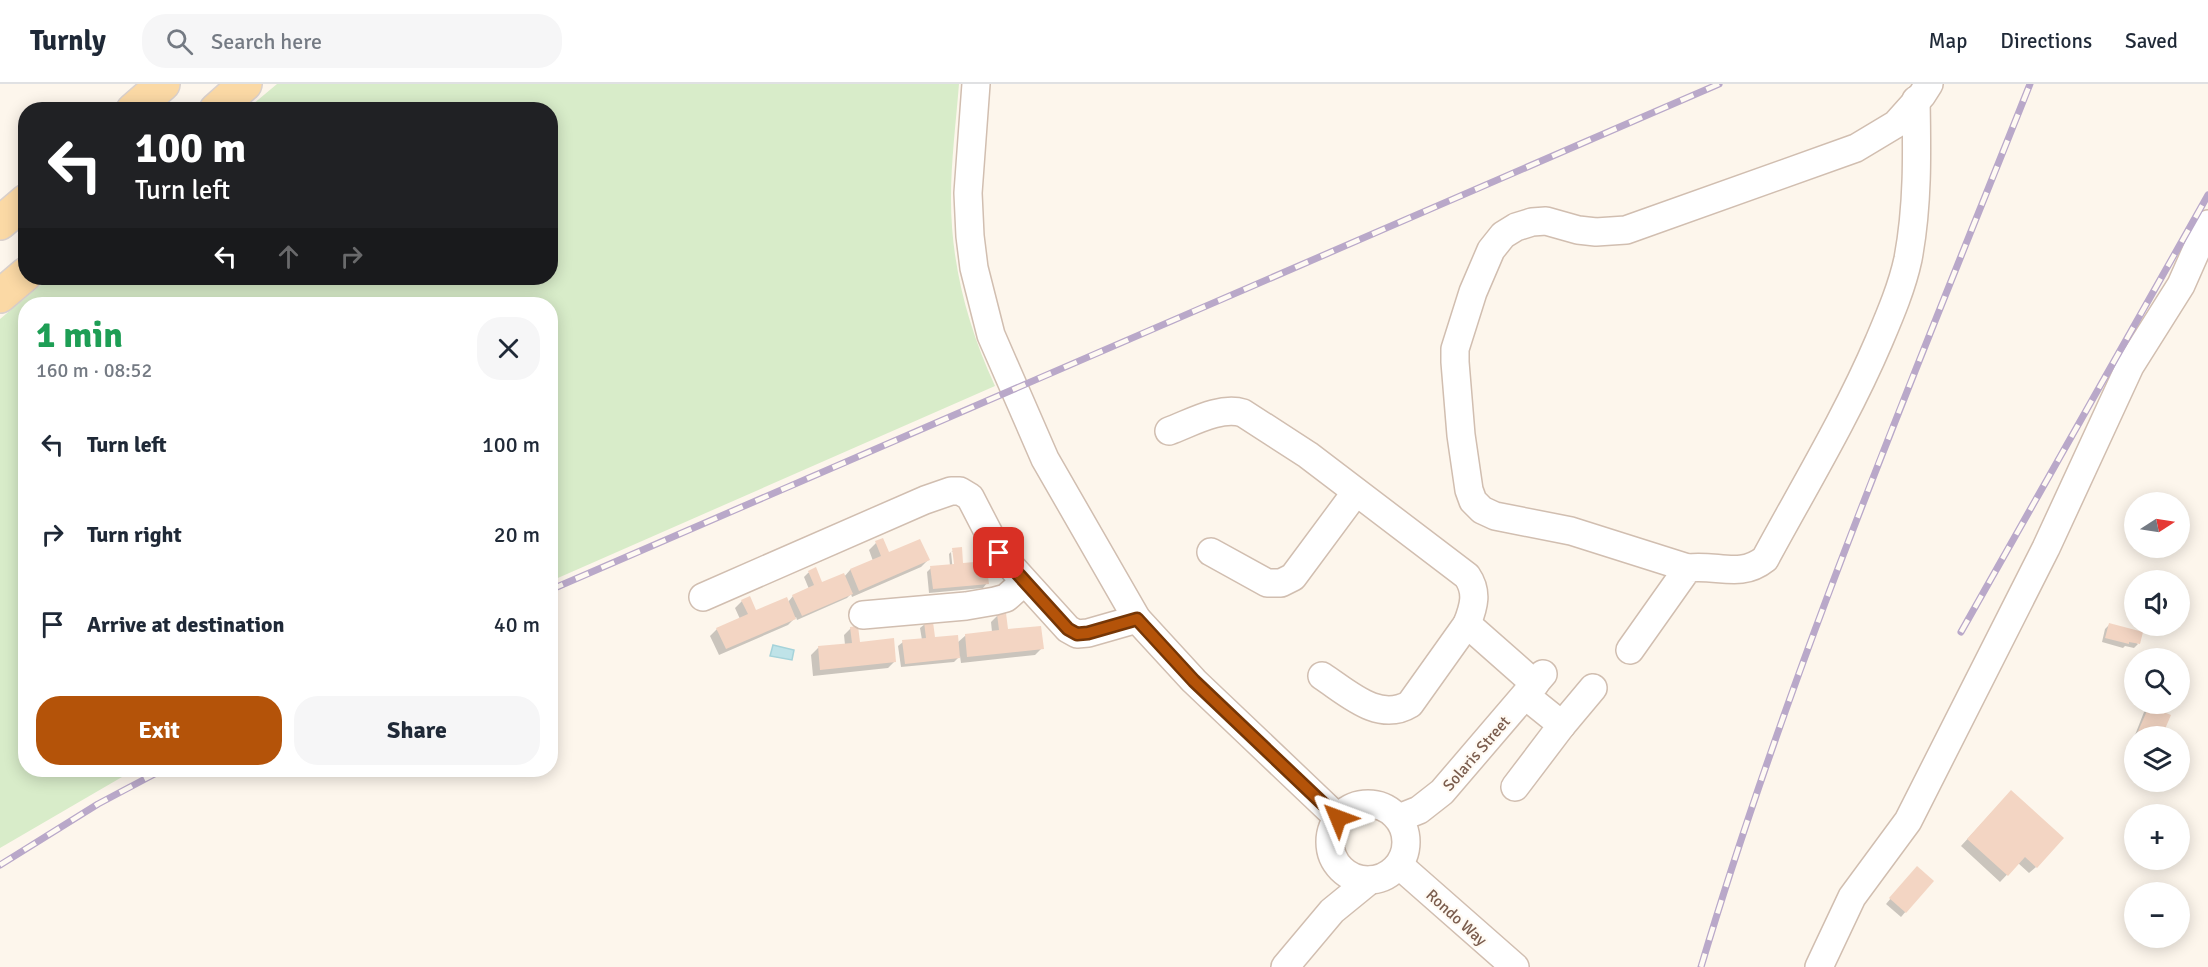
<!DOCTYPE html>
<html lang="en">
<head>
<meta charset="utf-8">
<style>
  :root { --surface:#fff; --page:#f6f6f7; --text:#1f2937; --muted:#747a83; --line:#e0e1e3; --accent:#b45309 }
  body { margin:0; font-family:Signika,sans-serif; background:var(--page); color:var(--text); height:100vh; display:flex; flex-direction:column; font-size:22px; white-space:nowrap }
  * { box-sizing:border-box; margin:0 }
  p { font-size:20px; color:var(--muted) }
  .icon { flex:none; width:33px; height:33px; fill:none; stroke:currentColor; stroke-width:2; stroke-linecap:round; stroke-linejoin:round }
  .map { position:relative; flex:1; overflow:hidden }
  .drawer { position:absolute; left:18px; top:213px; width:540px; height:480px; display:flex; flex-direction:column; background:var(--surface); border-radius:24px; box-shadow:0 3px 15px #0003 }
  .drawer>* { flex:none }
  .hud { position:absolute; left:18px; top:18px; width:540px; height:183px; border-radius:24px; box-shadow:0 3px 15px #0003; background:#202124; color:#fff; overflow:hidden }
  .needle { width:39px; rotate:78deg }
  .controls { position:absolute; left:2124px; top:408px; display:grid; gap:12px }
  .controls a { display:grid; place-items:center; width:66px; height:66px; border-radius:50%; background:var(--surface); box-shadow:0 3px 15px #0003; font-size:30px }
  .pin { position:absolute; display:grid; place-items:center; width:51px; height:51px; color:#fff; margin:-26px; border-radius:12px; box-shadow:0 3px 9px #0006 }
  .me { position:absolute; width:66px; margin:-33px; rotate:314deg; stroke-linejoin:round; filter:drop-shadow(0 0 4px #0008) }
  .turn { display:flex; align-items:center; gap:21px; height:126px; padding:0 18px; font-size:27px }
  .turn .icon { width:78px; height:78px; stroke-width:2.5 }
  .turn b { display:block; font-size:42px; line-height:51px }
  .lanes { display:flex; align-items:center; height:57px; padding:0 18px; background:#0003; justify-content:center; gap:30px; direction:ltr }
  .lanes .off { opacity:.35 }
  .round { display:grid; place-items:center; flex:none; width:63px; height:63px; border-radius:24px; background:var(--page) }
  .headline { display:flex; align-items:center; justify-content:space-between; height:102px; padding:0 18px }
  h1 { font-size:36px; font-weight:700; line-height:45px; color:#1e9e55 }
  .cta { display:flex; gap:12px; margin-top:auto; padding:12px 18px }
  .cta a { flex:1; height:69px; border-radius:24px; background:var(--accent); color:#fff; font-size:24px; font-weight:700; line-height:69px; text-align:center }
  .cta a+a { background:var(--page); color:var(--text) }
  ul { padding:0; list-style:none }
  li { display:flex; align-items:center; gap:18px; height:90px; padding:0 18px }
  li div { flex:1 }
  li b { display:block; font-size:22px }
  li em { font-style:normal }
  header { display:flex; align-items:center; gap:36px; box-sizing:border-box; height:84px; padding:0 30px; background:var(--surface); border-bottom:2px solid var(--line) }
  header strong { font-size:28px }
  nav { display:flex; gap:33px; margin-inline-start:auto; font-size:21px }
  .search { width:420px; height:54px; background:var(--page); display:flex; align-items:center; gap:15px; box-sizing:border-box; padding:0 21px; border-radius:24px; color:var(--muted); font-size:22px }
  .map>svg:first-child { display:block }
  .green { fill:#d8ecc9 }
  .water { fill:#bfe3e8; stroke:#a5d3da; stroke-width:1.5 }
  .shadow { fill:#0003 }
  .building { fill:#f3d5c3 }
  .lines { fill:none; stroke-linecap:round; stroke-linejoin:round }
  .minor-casing { stroke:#d1beb0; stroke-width:30 }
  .major-casing { stroke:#dad1cd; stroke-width:36 }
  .minor { stroke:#fff; stroke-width:27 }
  .major { stroke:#fbd9a5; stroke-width:33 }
  .rail-casing { stroke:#b9a8c9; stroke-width:7 }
  .rail { stroke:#fffaf3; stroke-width:4.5; stroke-dasharray:14; stroke-linecap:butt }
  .route-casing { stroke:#753606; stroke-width:15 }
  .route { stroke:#b45309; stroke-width:10 }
  .labels { text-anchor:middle; stroke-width:4.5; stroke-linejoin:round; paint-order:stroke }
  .street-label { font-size:16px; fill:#7a5c4d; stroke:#fffaf3 }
</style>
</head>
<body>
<header>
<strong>Turnly</strong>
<div class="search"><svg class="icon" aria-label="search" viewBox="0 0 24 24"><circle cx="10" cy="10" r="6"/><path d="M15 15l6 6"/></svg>Search here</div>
<nav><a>Map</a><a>Directions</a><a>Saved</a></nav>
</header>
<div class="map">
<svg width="2208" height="883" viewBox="0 0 2208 883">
  <rect width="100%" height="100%" fill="#fdf6ec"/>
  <!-- green -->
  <path class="green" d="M277,0H959C956,38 951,77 951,115C951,181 968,243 995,302L551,497L550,220H26V686H134L0,764V235L49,194H550V26L247,25Z"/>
  <!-- water -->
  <path class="water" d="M773,561L794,566L792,576L770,572Z"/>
  <!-- shadow -->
  <g class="shadow">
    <path d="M882,456L888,470L928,476L921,483L852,513L851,510L847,514L797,536L796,533L788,541L719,571L710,552L717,545L740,535L735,524L742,517L755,528L788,518L793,512L809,505L804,493L808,489L815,485L821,500L844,493L850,486L873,477L869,466L876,459Z"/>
    <path d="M960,465L962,480L985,478L987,499L983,504L929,509L927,488L931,484L950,482L949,470L951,468L953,488L956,487L954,468H951Z"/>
    <path d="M998,531L1006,547L1042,564L1035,571L961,579L960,572L954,578L901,583L898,562L903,558L922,556L920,544L925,540L933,554L957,559L966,551L992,548L991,538Z"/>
    <path d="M2110,540L2138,560L2134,564L2125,562L2123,564L2102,558L2105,545Z"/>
    <path d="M851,544L859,560L895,577L888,584L813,592L811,571L818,564L845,561L844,551Z"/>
    <path d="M2149,623L2169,632L2161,652H2134V672L2128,669L2144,628Z"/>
    <path d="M2004,715L2036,783L2029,789L2018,779L2000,798L1961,762Z"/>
    <path d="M1913,788L1932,797L1901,833L1886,820Z"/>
  </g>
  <!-- building -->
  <g class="building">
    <path d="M883,454L889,468L920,455L930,476L859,507L850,485L881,472L875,457Z"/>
    <path d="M962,463L963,479L986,477L989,500L933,505L930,482L954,480L952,464Z"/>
    <path d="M816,483L822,498L844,489L853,510L802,532L792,511L814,501L808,487Z"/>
    <path d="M750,512L756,526L787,513L796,535L726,565L716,544L748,530L741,516Z"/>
    <path d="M1006,529L1008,545L1041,542L1044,565L967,573L965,550L999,546L997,530Z"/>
    <path d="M924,538H933L935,553L958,551L960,574L905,580L902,556L926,554Z"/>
    <path d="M2109,539L2143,548L2140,560L2129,558V560L2105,554Z"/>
    <path d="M858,542L860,558L894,554L896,578L820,586L818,562L852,559L850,543Z"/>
    <path d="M2149,622L2171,631L2162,652H2136Z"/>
    <path d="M2011,706L2064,754L2037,784L2025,773L2008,792L1967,755Z"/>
    <path d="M1917,782L1934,797L1906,829L1889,814Z"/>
  </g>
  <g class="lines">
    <defs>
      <g id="minor">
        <path d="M976,0L968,109L970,152L974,184L991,251L1045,375L1137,535L1194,597L1338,734"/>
        <path d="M1169,347C1191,339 1220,322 1243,329L1308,371L1467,492C1478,508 1474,522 1467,540L1535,600"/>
        <path d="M1211,468L1267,499H1281L1293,493L1356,408"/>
        <path d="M1688,484L1571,447L1495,432L1482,426L1473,417L1469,406L1461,351L1455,278V265L1473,208L1491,166L1503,151L1516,143L1532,138L1546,137L1578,146L1596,148L1626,146L1856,64L1896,40L1922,11L1929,0"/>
        <path d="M703,513L925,416L951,407H960L970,413L999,469L1068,545L1077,550L1088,549L1137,535"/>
        <path d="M863,531L966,522L995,517L1006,514L1024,498"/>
        <path d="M1630,566L1688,484C1717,480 1740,495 1765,475C1804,403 1847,332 1879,257C1890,231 1902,203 1908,175C1918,122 1917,69 1916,16"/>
        <path d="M1322,592C1348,609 1379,639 1410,620L1467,540"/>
        <path d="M1562,641L1593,604"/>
        <path d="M1515,703L1562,641L1526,612"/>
        <circle cx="1368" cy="758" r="38"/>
        <path d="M1399,734L1419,726L1442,708L1543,590"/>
        <path d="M1399,781L1515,883"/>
        <path d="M1285,883L1332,827L1370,796"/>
        <path d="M1819,883L1852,813L1908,737L2046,464L2130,282L2181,201L2208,140"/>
      </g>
      <g id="major">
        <path d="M133,26L163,0"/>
        <path d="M216,26L245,0"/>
        <path d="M0,139L26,117"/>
        <path d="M0,212L26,190"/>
      </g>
    </defs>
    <!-- minor casing -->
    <use href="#minor" class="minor-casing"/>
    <!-- major casing -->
    <use href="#major" class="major-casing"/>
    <!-- minor -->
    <use href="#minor" class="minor"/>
    <!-- major -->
    <use href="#major" class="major"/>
    <defs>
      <g id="rail">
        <path d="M550,506L1719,0"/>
        <path d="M1961,548L2208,111"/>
        <path d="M0,781L98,720L162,686"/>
        <path d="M1701,883C1791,582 1914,292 2030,0"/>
      </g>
    </defs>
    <!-- rail casing -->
    <use href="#rail" class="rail-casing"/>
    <!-- rail -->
    <use href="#rail" class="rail"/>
  </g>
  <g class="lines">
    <defs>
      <path id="route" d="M999,469L1068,545L1077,550L1088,549L1137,535L1194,597L1338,734"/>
    </defs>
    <!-- route casing -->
    <use href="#route" class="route-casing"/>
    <!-- route -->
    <use href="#route" class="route"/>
  </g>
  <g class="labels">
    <!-- street labels -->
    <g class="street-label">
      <text transform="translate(1476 669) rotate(-49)" y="6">Solaris Street</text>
      <text transform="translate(1457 833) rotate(42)" y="6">Rondo Way</text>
    </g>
  </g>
</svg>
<div class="controls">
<a><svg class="needle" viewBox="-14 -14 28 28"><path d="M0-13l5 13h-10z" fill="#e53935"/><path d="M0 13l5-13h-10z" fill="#747a83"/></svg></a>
<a><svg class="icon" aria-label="sound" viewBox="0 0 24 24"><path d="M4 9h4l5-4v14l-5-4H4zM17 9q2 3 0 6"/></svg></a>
<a><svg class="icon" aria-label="search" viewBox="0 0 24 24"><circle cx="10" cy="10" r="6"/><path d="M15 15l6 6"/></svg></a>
<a><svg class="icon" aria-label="layers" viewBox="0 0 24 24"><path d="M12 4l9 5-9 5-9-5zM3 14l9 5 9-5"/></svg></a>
<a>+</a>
<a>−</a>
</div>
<div class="pin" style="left:999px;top:469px;background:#d93025"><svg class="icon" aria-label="arrive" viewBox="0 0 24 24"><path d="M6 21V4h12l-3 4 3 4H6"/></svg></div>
<svg class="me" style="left:1338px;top:734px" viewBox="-20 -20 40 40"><path d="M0-17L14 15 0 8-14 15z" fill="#b45309" stroke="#fff" stroke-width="4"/></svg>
<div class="hud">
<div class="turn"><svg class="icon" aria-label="left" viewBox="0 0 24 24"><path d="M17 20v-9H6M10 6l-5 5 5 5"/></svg><div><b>100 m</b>Turn left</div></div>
<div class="lanes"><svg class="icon" aria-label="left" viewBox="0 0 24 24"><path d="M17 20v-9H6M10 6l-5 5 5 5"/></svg><svg class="icon off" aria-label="ahead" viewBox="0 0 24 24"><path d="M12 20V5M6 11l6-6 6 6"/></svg><svg class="icon off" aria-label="right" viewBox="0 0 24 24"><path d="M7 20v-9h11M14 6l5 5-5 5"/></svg></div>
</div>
<section class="drawer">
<div class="headline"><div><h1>1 min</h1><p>160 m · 08:52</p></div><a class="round"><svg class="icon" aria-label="close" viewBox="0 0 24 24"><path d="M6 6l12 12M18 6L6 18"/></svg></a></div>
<ul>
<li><svg class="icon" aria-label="left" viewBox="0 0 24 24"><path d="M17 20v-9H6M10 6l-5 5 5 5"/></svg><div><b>Turn left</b></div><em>100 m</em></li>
<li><svg class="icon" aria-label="right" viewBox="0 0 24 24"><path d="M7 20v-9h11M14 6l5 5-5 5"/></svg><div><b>Turn right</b></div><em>20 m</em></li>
<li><svg class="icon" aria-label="arrive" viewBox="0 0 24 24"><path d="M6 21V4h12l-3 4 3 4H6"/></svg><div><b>Arrive at destination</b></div><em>40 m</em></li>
</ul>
<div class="cta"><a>Exit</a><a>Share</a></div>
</section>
</div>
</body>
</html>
